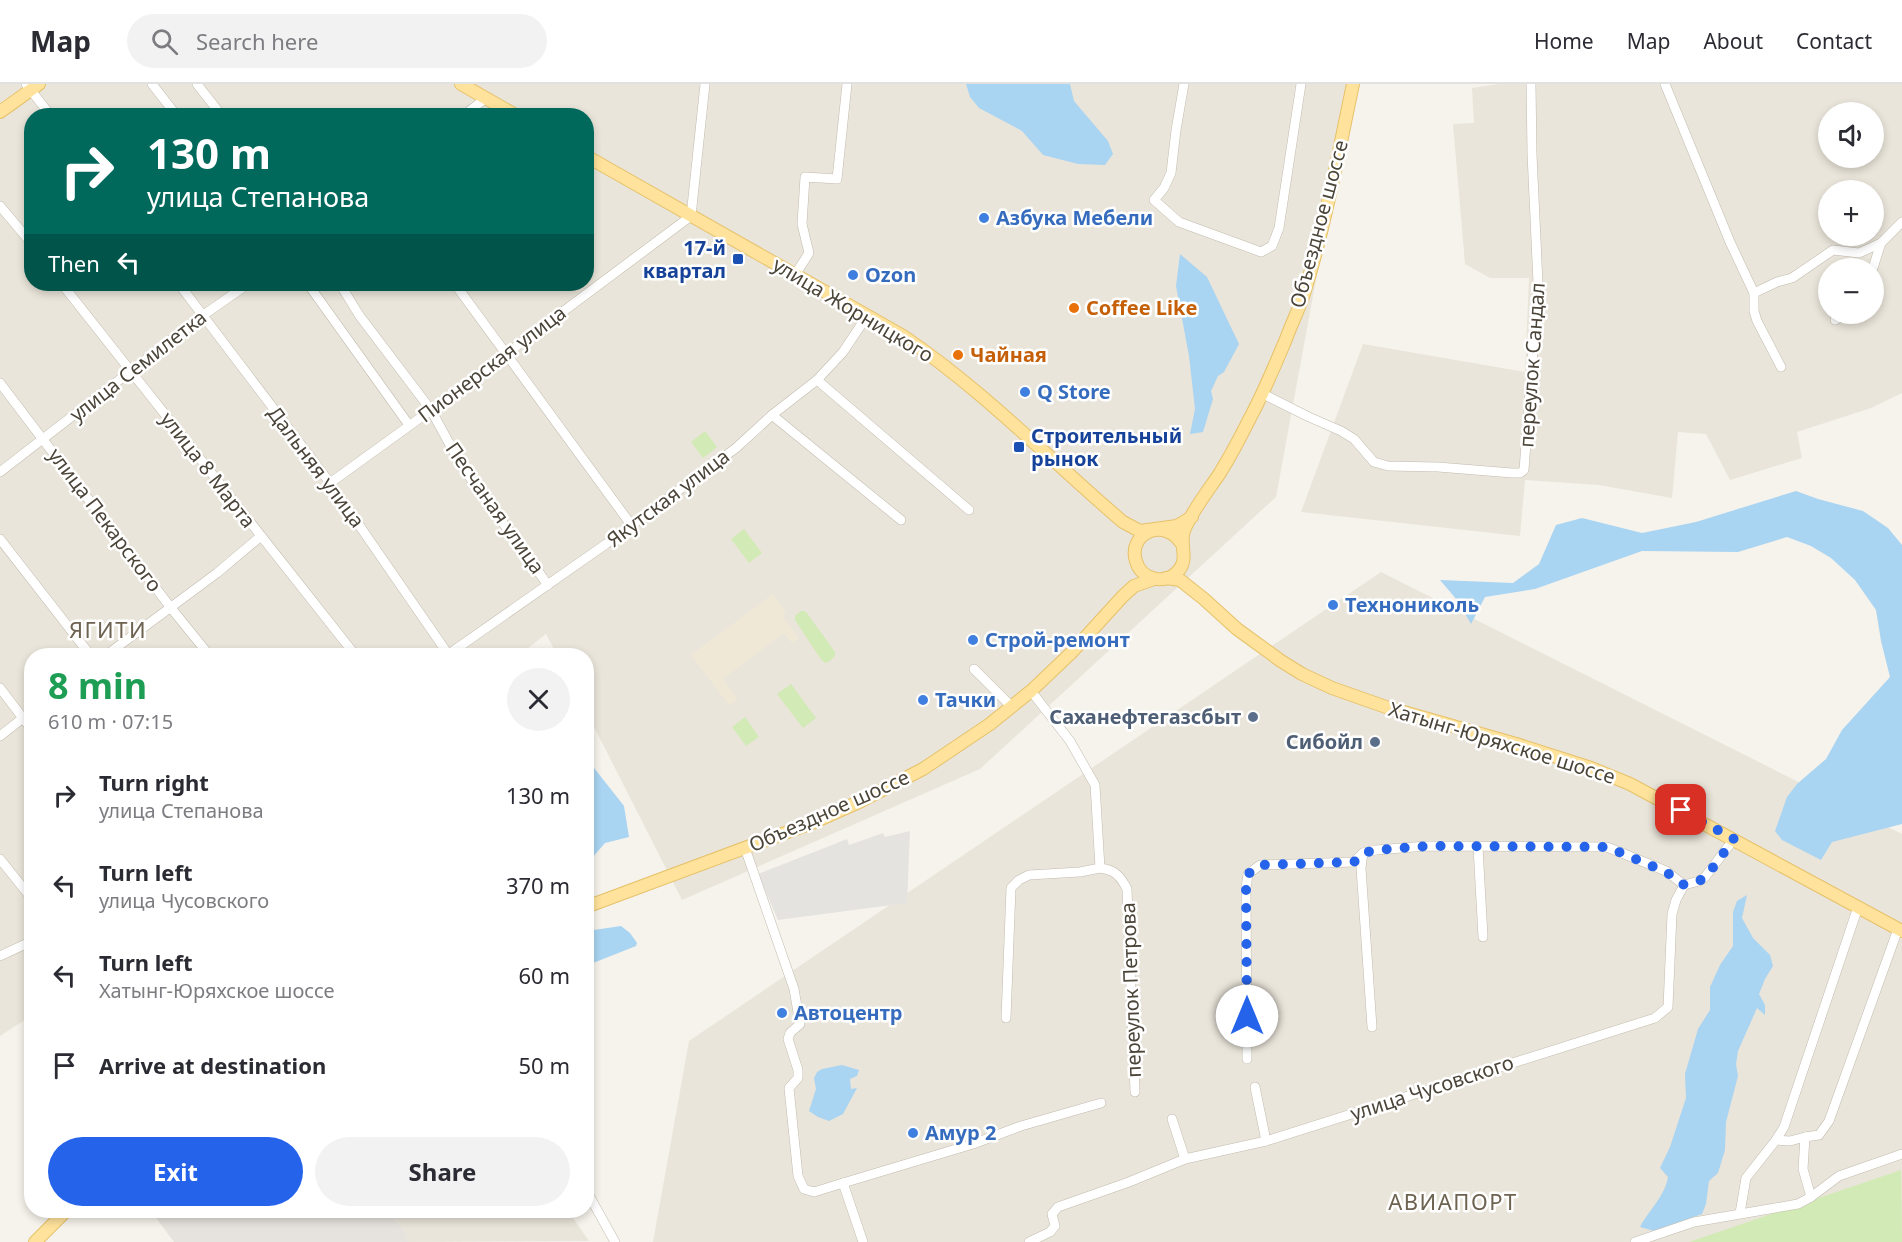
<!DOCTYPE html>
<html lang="en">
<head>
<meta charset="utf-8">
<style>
  :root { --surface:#fff; --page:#f2f2f3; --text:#2b2b33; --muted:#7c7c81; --line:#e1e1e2; --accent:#2563eb }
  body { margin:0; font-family:"Noto Sans",sans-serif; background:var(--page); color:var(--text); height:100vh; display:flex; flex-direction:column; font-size:22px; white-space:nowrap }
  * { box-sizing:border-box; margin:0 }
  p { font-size:20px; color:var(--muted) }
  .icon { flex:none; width:33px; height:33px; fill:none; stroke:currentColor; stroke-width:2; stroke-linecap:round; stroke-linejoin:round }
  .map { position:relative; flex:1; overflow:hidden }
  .panel { position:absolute; left:24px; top:564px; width:570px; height:570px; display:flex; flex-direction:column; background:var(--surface); border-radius:24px; box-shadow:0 3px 9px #0003 }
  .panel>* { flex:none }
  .hud { position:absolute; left:24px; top:24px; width:570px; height:183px; border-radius:24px; box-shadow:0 3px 9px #0003; background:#00695c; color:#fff; overflow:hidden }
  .buttons { position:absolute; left:1818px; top:18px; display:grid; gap:12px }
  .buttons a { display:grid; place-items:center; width:66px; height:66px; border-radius:50%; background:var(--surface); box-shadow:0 3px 9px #0003; font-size:30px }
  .pin { position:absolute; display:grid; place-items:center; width:51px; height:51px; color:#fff; margin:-26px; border-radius:12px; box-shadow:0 3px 9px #0006 }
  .me { position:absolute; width:66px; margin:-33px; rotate:0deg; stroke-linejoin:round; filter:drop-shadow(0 0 4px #0008) }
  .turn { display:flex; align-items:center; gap:21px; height:126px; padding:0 24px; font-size:27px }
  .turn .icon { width:78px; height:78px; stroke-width:2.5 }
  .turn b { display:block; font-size:42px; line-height:51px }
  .then { display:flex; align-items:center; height:57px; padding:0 24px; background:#0003; gap:12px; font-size:22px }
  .round { display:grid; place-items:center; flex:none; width:63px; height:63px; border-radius:32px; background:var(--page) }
  .headline { display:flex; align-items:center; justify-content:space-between; height:102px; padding:0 24px }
  h1 { font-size:36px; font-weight:700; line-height:45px; color:#1e9e55 }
  .cta { display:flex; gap:12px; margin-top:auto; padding:12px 24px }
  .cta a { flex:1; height:69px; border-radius:36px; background:var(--accent); color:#fff; font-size:24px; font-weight:700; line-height:69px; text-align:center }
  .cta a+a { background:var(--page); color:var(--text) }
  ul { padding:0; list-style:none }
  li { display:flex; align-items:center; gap:18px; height:90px; padding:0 24px }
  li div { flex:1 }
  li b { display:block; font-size:22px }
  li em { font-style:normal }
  header { display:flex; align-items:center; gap:36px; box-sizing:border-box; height:84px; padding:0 30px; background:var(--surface); border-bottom:2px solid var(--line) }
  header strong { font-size:28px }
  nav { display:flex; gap:33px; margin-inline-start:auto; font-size:21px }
  .search { width:420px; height:54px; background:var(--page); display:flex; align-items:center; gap:15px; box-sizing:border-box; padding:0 21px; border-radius:33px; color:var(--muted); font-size:22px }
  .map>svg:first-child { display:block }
  .residential { fill:#eae5da; fill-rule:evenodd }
  .industrial { fill:#e6e2dd }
  .education { fill:#efe8d6 }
  .green { fill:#d2eab5 }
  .parking { fill:#e5e3e0 }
  .water { fill:#a9d4f2 }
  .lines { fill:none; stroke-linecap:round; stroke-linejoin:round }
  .minor-casing { stroke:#c2bbae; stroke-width:10 }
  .major-casing { stroke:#e6c16a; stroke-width:14 }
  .minor { stroke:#fff; stroke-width:9 }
  .major { stroke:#ffe39c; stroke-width:12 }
  .route { stroke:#2563eb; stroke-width:10; stroke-dasharray:0 18 }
  .shop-dot { fill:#3f7fe0; stroke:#fff; stroke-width:2 }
  .transit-dot { fill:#1a4fb4; stroke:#fff; stroke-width:2 }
  .food-dot { fill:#e8710a; stroke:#fff; stroke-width:2 }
  .service-dot { fill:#5c6f8a; stroke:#fff; stroke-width:2 }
  .labels { text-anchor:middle; stroke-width:5; stroke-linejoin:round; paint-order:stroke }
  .shop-label { font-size:20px; font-weight:bold; fill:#366cbe; stroke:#fff; text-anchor:start }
  .street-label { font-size:20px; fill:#4b4439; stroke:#fff }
  .transit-label { font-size:20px; font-weight:bold; fill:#164399; stroke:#fff; text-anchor:end }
  .food-label { font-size:20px; font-weight:bold; fill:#c56008; stroke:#fff; text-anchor:start }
  .service-label { font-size:20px; font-weight:bold; fill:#4e5e75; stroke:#fff; text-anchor:end }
  .quarter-label { font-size:22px; letter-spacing:1.5px; fill:#6e6250; stroke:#fff }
</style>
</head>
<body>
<header>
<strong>Map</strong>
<div class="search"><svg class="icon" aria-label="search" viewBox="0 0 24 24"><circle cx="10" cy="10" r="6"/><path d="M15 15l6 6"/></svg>Search here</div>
<nav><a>Home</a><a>Map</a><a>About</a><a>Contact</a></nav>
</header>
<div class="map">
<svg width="1902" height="1158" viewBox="0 0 1902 1158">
  <rect width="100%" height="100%" fill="#f6f3ec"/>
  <!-- residential -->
  <g class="residential">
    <path d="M0,0H1352L1276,413L980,685L682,816L587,629L586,572L557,571L546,550L518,572H32L31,932L0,952ZM32,32H586V200H32Z"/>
    <path d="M1499,0H1902V309L1871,324L1797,348L1802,374L1730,396L1706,350L1678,348L1672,414L1599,401L1525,396L1520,452L1301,428L1363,260L1525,288L1529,194H1490L1465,180L1453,40L1474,39L1472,4ZM1828,28H1874V74H1828ZM1828,106H1874V152H1828ZM1828,184H1874V230H1828Z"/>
    <path d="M1381,488L1902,750V1158H653L689,957Z"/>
    <path d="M389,1127H568L589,1157L408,1158L407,1151Z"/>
  </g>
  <!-- industrial -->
  <path class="industrial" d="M151,1127H389L407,1151L408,1158H174Z"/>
  <!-- education -->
  <path class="education" d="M773,510L786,528L782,532L799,554L792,559L784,549L723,595L738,615L729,621L691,571Z"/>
  <!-- green -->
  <g class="green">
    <path d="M705,347L717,363L703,374L691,358Z"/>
    <path d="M744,445L762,469L749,479L731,455Z"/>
    <path d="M801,527H804L806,528L835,568V572L829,578L825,579L820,574L795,536V532Z"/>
    <path d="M791,600L816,634L803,644L777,610Z"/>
    <path d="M745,633L759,653L746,662L732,643Z"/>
    <path d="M1901,1086L1902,1158H1689Z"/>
  </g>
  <!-- parking -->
  <path class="parking" d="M910,747L907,819L778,836L758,790L847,755L849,761L883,749L885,753Z"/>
  <!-- water -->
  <g class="water">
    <path d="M966,0H1070L1074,17L1108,57L1113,70L1105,81L1078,80L1043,71L1022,47L979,24L970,13Z"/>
    <path d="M1180,170L1207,193L1239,260L1224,288L1218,292L1211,307L1213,315L1203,348L1190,350L1195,325L1189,272L1176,202Z"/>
    <path d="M1796,407L1818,415L1863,427L1888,444L1902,461V740L1832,758L1821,776L1782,756L1775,747L1787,713L1797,700L1826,675L1842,646L1890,593L1881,557L1876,526L1855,496L1831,474L1811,462L1787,453L1738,468L1642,467L1535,505L1485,513L1471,540L1457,516L1440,496L1513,499L1539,480L1556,441L1582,434L1642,449L1696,438Z"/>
    <path d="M587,675L624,722L629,753L605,759L592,774L587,777Z"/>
    <path d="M1747,811L1742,834L1753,854L1770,871L1773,882L1765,895L1759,910L1765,921V931L1757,924L1738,967L1736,980L1738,992L1726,1038L1725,1066L1718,1089L1709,1097L1706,1120L1702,1130L1654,1147L1640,1143C1649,1126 1665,1112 1668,1093L1660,1084L1670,1063L1686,1014L1685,990L1698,945L1710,926V903L1720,881L1733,862V828L1737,817Z"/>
    <path d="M621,842L630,849L637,859L636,862L593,879L587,862V847Z"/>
    <path d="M842,981L859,986L857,992L850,995L851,1005L857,1004L843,1030L829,1037L818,1033L809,1027L816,1005L814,994L817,988L822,985Z"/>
  </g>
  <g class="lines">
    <defs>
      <g id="minor">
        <path d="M26,0L51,32"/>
        <path d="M152,0L177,32"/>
        <path d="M197,0L222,32"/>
        <path d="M1184,0L1176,46L1171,89L1164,104L1154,116L1179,138L1261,168L1272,162L1279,144L1301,0"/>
        <path d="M1665,0L1730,158L1754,209"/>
        <path d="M463,32L486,14"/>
        <path d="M0,122L32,160"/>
        <path d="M1873,184L1881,159"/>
        <path d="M795,191L809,169L802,140L805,93L837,95L847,0"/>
        <path d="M62,200L356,572"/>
        <path d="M179,200L330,399L448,570"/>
        <path d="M308,200L409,341"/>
        <path d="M340,200L359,231L431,326L461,381L548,501"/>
        <path d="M455,200L632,442"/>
        <path d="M1835,236L1846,230"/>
        <path d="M1781,283L1757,237L1754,227V209L1777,198L1792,194L1833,166L1859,169L1881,159L1902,138"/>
        <path d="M817,296L969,426"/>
        <path d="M0,299L171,524L210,572"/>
        <path d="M1263,310L1309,333L1341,347L1354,355L1374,378L1388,382L1438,383L1512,389H1520L1524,386L1538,199L1532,70L1531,0"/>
        <path d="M772,331L901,436"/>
        <path d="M0,388L202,232L248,200"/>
        <path d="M330,399L431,326L691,132L705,0"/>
        <path d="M0,455L91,572"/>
        <path d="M105,572L217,489L261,452"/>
        <path d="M446,572L606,460L736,364L772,331L817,296L843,268L867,232"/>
        <path d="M974,585L1012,623"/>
        <path d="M0,604L32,646"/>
        <path d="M0,652L32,627"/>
        <path d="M1478,763L1483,853"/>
        <path d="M745,764L794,905L800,940L790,949L788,955L798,986V994L789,1004L798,1092L804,1105L814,1108L843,1099"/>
        <path d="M1363,769L1361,784L1372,943"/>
        <path d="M0,775L32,815"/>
        <path d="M1100,784C1114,786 1120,791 1127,805L1135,1008"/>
        <path d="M0,872L32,857"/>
        <path d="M1006,934L1011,804L1019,796L1029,791L1080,788L1100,784L1095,701L1070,657L1031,607"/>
        <path d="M1247,975L1246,804L1248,790L1260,781L1354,778L1363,769L1376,766L1427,762L1607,763L1666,787L1684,801"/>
        <path d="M1255,1003L1266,1057"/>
        <path d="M1172,1035L1185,1075"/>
        <path d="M1776,1056L1790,1057L1805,1053"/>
        <path d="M586,1106L615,1158"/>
        <path d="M1811,1113L1803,1085L1805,1053L1819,1051L1829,1037L1898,845"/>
        <path d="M1740,1129L1746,1094L1776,1056L1784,1043L1858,823"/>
        <path d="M863,1158L843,1099L973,1060L1021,1042L1101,1019"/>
        <path d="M1029,1158L1050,1148L1055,1142L1052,1130L1058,1123L1129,1098L1185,1075L1266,1057L1655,934L1668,923L1672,830L1676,816L1684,801L1699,797L1705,793L1734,755"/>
        <path d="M1635,1158L1694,1138L1798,1120L1811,1113L1839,1092L1902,1070"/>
      </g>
      <g id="major">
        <path d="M461,0L517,32"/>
        <path d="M0,28L39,0"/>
        <path d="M586,72L903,252C983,306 1049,375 1123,438L1140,447L1177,442L1192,433"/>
        <path d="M1183,462C1166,431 1127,449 1136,477C1141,496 1166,502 1179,486C1189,474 1179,460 1184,447C1189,431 1210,404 1220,389C1231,371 1241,352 1250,334C1264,308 1275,281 1286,255C1291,241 1298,227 1303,213C1325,143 1338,71 1353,0"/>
        <path d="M1166,494L1180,496L1204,515L1237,545L1281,577L1302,590L1332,604L1386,623L1516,660L1591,684L1630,700L1902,847"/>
        <path d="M586,823L812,739L861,717L923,685L990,640L1031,607L1071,569L1123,512L1134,502L1154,495"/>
        <path d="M35,1158L67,1126"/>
      </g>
    </defs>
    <!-- minor casing -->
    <use href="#minor" class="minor-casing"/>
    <!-- major casing -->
    <use href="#major" class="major-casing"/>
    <!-- minor -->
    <use href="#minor" class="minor"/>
    <!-- major -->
    <use href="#major" class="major"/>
  </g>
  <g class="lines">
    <!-- route -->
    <path class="route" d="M1247,932L1246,804L1248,790L1260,781L1354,778L1363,769L1376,766L1428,762L1607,763L1666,788L1684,801L1699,797L1706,793L1734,755L1681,726"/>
  </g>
  <!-- markers -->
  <g class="shop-dot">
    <circle cx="984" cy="134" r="6"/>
    <circle cx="853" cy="191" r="6"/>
    <circle cx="1025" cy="308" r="6"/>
    <circle cx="1333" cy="521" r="6"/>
    <circle cx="973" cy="556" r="6"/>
    <circle cx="923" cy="616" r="6"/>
    <circle cx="782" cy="929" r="6"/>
    <circle cx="913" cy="1049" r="6"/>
  </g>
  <g class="transit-dot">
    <rect x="732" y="169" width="12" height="12" rx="3"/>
    <rect x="1013" y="357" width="12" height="12" rx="3"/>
  </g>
  <g class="food-dot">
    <circle cx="1074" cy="224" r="6"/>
    <circle cx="958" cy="271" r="6"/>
  </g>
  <g class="service-dot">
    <circle cx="1253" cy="633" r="6"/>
    <circle cx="1375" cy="658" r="6"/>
  </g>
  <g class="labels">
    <!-- shop labels -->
    <g class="shop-label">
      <text x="996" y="141">Азбука Мебели</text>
      <text x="865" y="198">Ozon</text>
      <text x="1037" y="315">Q Store</text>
      <text x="1345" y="528">Технониколь</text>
      <text x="985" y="563">Строй-ремонт</text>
      <text x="935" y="623">Тачки</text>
      <text x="794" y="936">Автоцентр</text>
      <text x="925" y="1056">Амур 2</text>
    </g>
    <!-- street labels -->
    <g class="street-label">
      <text transform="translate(1319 140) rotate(-75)" y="7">Объездное шоссе</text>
      <text transform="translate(853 226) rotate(31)" y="7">улица Жорницкого</text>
      <text transform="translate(492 280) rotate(-37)" y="7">Пионерская улица</text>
      <text transform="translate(1532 281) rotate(-86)" y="7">переулок Сандал</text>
      <text transform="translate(138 282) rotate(-38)" y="7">улица Семилетка</text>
      <text transform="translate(316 383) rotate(53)" y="7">Дальняя улица</text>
      <text transform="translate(208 386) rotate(52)" y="7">улица 8 Марта</text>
      <text transform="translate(668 414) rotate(-37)" y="7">Якутская улица</text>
      <text transform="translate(495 424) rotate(55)" y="7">Песчаная улица</text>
      <text transform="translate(105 436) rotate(53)" y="7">улица Пекарского</text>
      <text transform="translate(1502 659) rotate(17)" y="7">Хатынг-Юряхское шоссе</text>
      <text transform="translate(829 727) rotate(-24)" y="7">Объездное шоссе</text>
      <text transform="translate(1131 906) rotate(-92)" y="7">переулок Петрова</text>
      <text transform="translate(1432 1004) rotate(-18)" y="7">улица Чусовского</text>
    </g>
    <!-- transit labels -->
    <g class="transit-label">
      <text x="726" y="171">17-й<tspan x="726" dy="23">квартал</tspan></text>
      <text x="1031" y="359" text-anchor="start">Строительный<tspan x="1031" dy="23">рынок</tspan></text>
    </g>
    <!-- food labels -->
    <g class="food-label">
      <text x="1086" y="231">Coffee Like</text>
      <text x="970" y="278">Чайная</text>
    </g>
    <!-- service labels -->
    <g class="service-label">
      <text x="1241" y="640">Саханефтегазсбыт</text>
      <text x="1363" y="665">Сибойл</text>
    </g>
    <!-- quarter labels -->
    <g class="quarter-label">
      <text x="108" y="554">ЯГИТИ</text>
      <text x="1453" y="1126">АВИАПОРТ</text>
    </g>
  </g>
</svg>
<div class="buttons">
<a><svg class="icon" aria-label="sound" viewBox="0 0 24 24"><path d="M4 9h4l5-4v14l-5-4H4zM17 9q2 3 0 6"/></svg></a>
<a>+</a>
<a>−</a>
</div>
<div class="pin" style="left:1681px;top:726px;background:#d93025"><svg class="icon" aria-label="arrive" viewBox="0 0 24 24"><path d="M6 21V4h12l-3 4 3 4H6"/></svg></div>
<svg class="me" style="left:1247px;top:932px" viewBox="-20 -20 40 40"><circle r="19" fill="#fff"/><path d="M0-13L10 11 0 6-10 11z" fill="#2563eb"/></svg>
<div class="hud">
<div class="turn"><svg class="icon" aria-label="right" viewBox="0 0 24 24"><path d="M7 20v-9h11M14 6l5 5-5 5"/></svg><div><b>130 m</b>улица Степанова</div></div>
<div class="then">Then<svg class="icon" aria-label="left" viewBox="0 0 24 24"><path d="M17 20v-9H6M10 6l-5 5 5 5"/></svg></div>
</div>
<section class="panel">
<div class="headline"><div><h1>8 min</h1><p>610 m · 07:15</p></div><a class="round"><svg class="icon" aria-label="close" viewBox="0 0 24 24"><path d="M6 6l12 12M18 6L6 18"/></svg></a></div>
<ul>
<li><svg class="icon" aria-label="right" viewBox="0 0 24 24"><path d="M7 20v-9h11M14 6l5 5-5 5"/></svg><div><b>Turn right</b><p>улица Степанова</p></div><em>130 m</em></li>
<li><svg class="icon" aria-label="left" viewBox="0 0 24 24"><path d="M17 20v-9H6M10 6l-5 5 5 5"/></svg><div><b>Turn left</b><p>улица Чусовского</p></div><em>370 m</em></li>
<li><svg class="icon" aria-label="left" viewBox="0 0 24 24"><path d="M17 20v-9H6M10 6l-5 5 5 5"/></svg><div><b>Turn left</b><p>Хатынг-Юряхское шоссе</p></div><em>60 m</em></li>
<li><svg class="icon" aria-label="arrive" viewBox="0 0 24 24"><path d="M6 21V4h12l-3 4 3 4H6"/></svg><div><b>Arrive at destination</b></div><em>50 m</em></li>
</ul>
<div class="cta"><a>Exit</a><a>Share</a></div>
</section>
</div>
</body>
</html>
